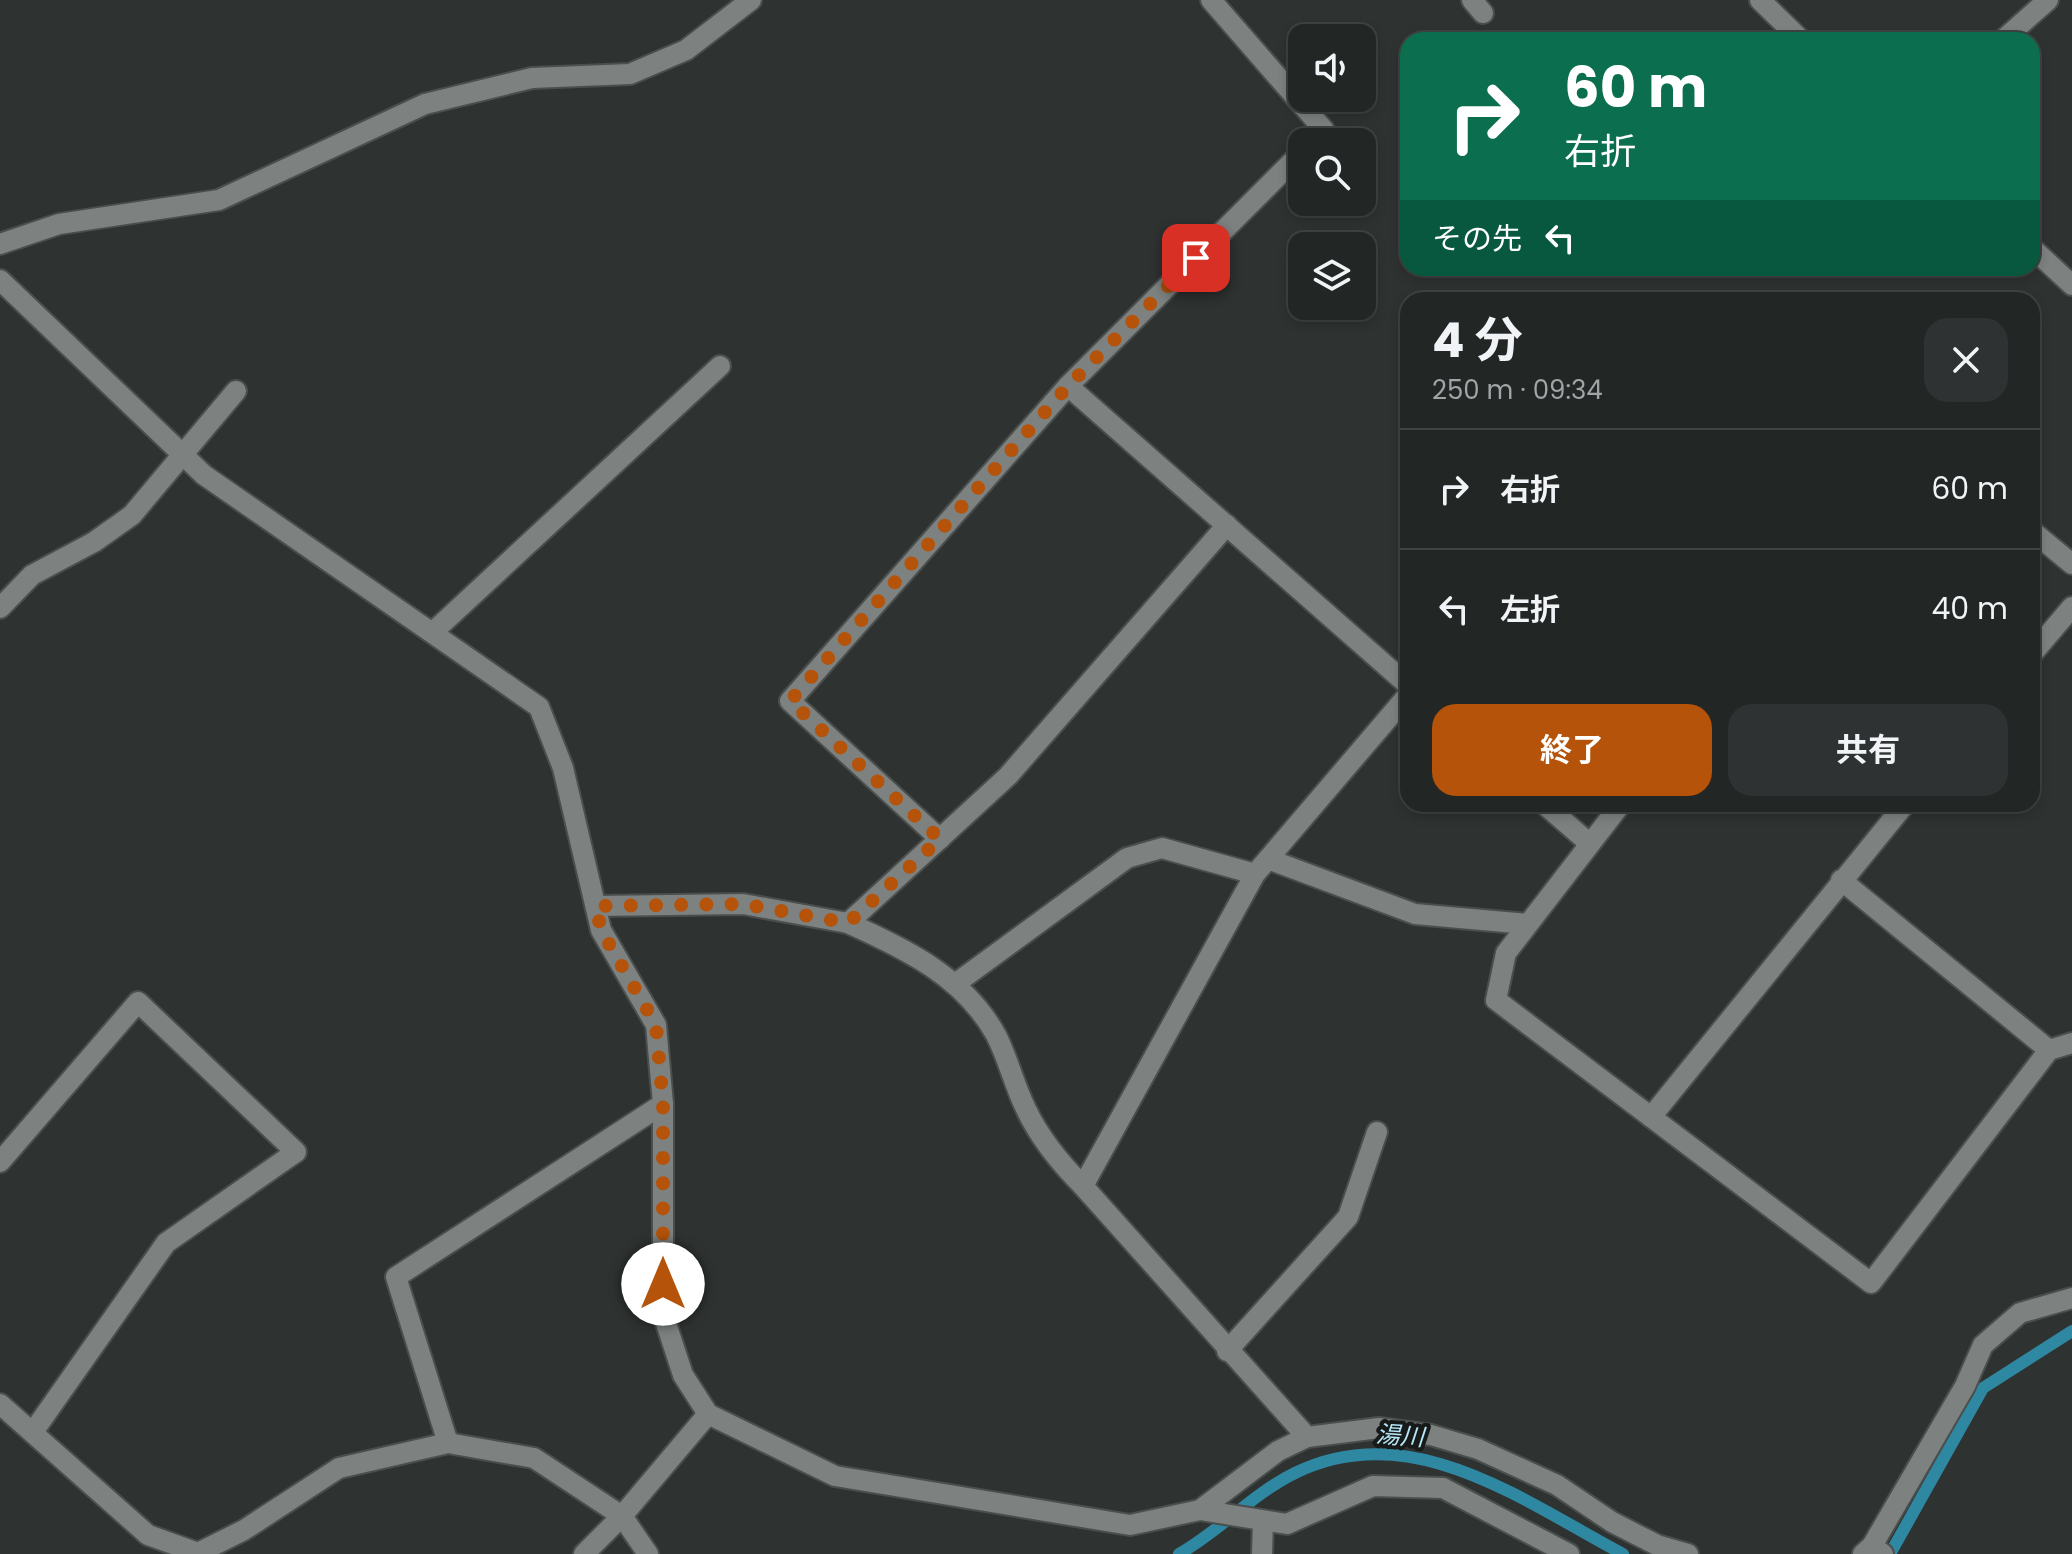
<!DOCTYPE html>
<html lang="ja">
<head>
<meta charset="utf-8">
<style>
  :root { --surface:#222625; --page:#2e3232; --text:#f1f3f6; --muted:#a2a5a7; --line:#3f4342; --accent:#b45309 }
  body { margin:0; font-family:Poppins,"Noto Sans JP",sans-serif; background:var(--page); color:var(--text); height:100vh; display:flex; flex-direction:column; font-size:30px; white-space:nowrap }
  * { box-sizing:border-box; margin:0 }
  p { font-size:26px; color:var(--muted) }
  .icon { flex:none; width:44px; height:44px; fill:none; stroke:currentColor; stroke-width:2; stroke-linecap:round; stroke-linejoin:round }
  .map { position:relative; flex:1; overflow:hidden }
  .sheet { position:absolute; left:1400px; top:292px; width:640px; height:520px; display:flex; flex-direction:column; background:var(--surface); border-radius:24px; box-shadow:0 4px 12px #0003,0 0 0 2px var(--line) }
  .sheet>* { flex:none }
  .top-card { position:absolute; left:1400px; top:32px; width:640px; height:244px; border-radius:24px; box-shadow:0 4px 12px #0003,0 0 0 2px var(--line); background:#0b6e4f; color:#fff; overflow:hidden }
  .buttons { position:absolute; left:1288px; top:24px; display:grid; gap:16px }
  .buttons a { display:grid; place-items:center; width:88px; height:88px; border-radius:16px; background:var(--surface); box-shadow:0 4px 12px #0003,0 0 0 2px var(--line); font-size:40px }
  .pin { position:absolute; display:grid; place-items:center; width:68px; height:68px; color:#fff; margin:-34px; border-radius:16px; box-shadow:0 4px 12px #0006 }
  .me { position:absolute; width:88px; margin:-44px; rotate:0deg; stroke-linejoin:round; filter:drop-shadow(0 0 6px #0008) }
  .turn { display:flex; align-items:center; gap:28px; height:168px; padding:0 32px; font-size:36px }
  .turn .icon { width:104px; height:104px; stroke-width:2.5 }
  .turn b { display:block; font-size:56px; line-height:68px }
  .then { display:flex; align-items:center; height:76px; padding:0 32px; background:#0003; gap:16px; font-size:30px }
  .round { display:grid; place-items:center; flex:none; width:84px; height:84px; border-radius:24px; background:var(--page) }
  .headline { display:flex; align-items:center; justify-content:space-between; height:136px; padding:0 32px }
  h1 { font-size:48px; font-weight:700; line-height:60px }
  .primary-button { display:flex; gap:16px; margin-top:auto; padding:16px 32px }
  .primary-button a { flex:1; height:92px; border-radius:24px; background:var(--accent); color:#fff; font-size:32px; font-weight:700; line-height:92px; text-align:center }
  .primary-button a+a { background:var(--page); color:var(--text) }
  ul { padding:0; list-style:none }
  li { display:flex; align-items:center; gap:24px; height:120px; padding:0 32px; border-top:2px solid var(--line) }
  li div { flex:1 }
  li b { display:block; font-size:30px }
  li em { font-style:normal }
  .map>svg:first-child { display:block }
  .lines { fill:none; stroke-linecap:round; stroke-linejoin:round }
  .stream { stroke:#2f88a2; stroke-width:12 }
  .service-casing { stroke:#4a4e4d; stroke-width:24 }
  .minor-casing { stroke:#4a4e4d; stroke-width:24 }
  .service { stroke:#7d8280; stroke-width:20 }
  .minor { stroke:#7d8280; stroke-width:20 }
  .route { stroke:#b45309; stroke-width:14; stroke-dasharray:0 25.2 }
  .labels { text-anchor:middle; stroke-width:8; stroke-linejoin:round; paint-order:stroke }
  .water-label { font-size:24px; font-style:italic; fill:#b6e8fa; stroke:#181a19 }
</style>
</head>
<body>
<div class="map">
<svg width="2072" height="1554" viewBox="0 0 2072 1554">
  <rect width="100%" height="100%" fill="#2e3231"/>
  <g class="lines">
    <!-- stream -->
    <g class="stream">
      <path d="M1179,1554C1220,1531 1252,1494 1295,1473C1411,1416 1523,1501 1623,1554"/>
      <path d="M1890,1554L1983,1388L2072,1331"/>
    </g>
    <defs>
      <g id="service">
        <path d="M848,923C906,949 964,977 996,1035C1008,1058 1014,1085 1026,1109C1040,1139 1060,1163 1083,1186"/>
        <path d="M955,984L1127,858L1162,848L1255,874"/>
        <path d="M1227,1351L1348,1217L1377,1132"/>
        <path d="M1872,1546L1965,1386L1983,1345L2020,1313L2072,1298"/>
      </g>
      <g id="minor">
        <path d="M1211,0L1324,130L1312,142"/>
        <path d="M1472,0L1483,13"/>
        <path d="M1760,0L1801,40"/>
        <path d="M2003,40L2048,0"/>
        <path d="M0,244L59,224L219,200L425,104L532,78L630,74L686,50L751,0"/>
        <path d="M2032,248L2072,285"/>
        <path d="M0,280L204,475L539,707L563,768L601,930L656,1025L663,1104V1314L683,1375L708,1414L835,1476L1130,1525L1200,1510L1287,1524L1373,1486L1443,1488L1569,1554"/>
        <path d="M1068,386L1408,685"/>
        <path d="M2032,531L2072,564"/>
        <path d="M0,608L32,575L94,542L132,515L236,391"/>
        <path d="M433,632L720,366"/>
        <path d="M2032,654L2072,607"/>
        <path d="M1408,695L1268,859L1415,914L1527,924"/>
        <path d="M1544,804L1589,843"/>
        <path d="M1621,804L1506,953L1496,1000L1871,1283L2049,1050L1841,880"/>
        <path d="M940,839L790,701L1068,386L1302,152"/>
        <path d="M1268,859L1255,874L1083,1186L1307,1437"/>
        <path d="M596,906L743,904L848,923L1008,776L1227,525"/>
        <path d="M2049,1050L2072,1043"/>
        <path d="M1651,1117L1905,804"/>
        <path d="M0,1162L138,1002L296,1152L166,1243L33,1432"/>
        <path d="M0,1404L148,1535L198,1553L244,1530L339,1468L448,1443L534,1458L622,1516L584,1554"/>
        <path d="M448,1443L396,1277L663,1104"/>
        <path d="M1200,1510L1278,1451L1307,1437L1379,1428L1431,1435L1478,1449L1557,1485L1612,1522L1657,1545L1688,1554"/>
        <path d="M648,1554L622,1516L708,1414"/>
        <path d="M1262,1554L1263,1521"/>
        <path d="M1863,1554L1872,1546L1883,1554"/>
      </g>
    </defs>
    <!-- service casing -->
    <use href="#service" class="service-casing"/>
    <!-- minor casing -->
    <use href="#minor" class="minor-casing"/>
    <!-- service -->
    <use href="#service" class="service"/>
    <!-- minor -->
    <use href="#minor" class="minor"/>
  </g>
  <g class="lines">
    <!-- route -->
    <path class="route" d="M663,1284V1104L656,1025L601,930L596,906L743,904L848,923L940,839L790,701L1068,386L1196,258"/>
  </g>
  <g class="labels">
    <!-- water labels -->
    <g class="water-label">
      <text transform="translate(1400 1436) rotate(4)" y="8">湯川</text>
    </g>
  </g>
</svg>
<div class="buttons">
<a><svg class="icon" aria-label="sound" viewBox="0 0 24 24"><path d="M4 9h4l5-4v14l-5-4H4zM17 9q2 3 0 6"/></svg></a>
<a><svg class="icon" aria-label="search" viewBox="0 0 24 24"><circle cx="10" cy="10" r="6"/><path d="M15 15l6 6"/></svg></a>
<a><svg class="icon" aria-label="layers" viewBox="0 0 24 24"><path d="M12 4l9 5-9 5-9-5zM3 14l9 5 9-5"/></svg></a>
</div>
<div class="pin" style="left:1196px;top:258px;background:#d93025"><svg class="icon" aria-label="arrive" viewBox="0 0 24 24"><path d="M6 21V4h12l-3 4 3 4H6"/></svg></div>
<svg class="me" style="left:663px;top:1284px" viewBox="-20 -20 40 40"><circle r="19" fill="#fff"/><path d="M0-13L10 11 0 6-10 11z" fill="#b45309"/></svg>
<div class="top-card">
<div class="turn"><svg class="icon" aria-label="right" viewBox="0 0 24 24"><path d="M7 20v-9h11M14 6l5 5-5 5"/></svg><div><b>60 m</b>右折</div></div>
<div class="then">その先<svg class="icon" aria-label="left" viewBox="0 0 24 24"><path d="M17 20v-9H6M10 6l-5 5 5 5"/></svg></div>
</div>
<section class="sheet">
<div class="headline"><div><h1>4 分</h1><p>250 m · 09:34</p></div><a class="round"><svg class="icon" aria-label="close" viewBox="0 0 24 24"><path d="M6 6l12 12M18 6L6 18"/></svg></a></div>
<ul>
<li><svg class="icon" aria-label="right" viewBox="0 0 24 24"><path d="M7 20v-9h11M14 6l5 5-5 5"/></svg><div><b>右折</b></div><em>60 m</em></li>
<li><svg class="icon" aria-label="left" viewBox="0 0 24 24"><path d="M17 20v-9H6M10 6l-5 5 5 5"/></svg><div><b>左折</b></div><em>40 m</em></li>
</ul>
<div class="primary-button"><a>終了</a><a>共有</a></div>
</section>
</div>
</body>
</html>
